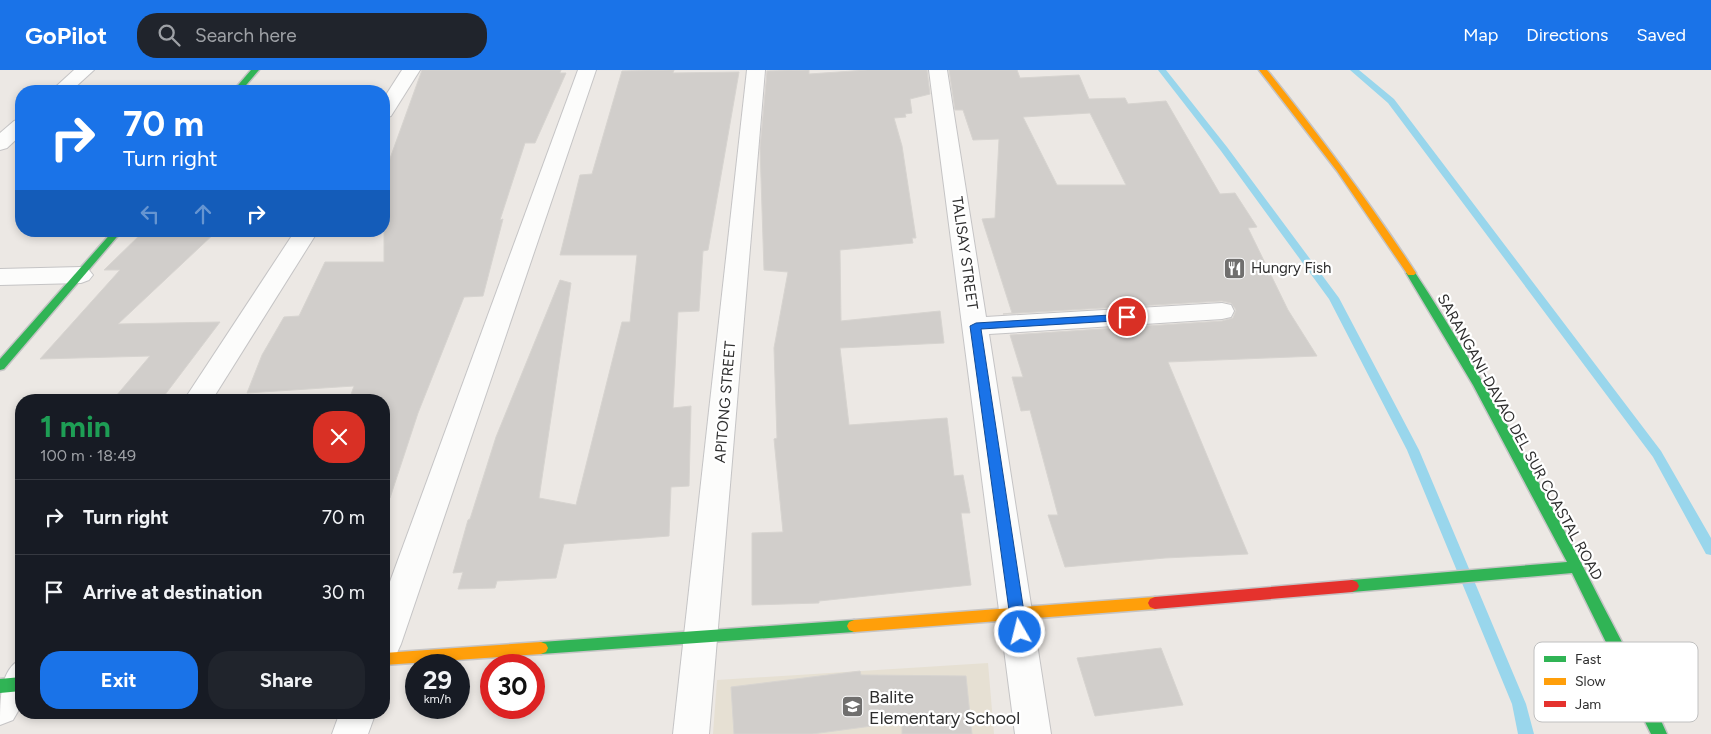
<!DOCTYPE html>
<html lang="en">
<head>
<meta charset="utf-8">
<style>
  :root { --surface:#171b24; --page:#20242c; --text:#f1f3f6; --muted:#9ea1a6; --line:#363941; --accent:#1a73e8 }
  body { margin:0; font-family:Figtree,sans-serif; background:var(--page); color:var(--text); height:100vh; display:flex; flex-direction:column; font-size:19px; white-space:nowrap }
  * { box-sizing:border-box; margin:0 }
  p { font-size:16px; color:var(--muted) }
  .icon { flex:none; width:28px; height:28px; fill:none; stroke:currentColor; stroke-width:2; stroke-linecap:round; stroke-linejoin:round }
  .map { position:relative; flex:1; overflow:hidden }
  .panel { position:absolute; left:15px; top:324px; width:375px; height:325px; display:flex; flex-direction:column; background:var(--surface); border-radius:20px; box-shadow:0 2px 8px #0003 }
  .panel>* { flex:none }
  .guide { position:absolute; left:15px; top:15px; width:375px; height:152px; border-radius:20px; box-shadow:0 2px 8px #0003; background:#1a73e8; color:#fff; overflow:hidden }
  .speed { position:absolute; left:405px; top:584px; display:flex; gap:10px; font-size:25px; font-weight:700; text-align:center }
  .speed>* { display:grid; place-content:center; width:65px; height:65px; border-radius:50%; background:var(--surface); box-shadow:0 2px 8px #0003; line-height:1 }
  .speed small { font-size:12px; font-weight:400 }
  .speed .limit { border:8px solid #d22; background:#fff; color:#111 }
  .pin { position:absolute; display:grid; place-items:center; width:42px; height:42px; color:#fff; margin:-21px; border:2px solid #fff; border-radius:50%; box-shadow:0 1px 5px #0007 }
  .me { position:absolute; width:55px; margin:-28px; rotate:352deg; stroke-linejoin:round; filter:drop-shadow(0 0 4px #0008) }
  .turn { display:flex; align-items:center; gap:18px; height:105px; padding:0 25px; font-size:22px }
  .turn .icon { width:65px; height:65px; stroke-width:2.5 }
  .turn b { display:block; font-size:35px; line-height:42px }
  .lanes { display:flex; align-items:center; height:48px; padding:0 25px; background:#0003; justify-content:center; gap:25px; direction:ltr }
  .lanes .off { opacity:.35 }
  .round { display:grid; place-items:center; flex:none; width:52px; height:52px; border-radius:20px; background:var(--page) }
  .overview { display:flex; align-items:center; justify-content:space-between; height:85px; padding:0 25px }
  h1 { font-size:30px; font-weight:700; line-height:38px; color:#1e9e55 }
  .action { display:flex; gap:10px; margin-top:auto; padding:10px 25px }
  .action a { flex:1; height:58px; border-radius:20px; background:var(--accent); color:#fff; font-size:20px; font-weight:700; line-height:58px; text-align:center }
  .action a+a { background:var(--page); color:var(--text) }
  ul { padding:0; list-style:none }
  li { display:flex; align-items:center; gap:15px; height:75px; padding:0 25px; border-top:1px solid var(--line) }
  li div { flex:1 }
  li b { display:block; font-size:19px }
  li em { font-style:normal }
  header { display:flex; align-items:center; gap:30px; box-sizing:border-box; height:70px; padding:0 25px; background:var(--accent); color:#fff }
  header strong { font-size:24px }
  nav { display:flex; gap:28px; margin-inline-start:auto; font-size:18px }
  .search { width:350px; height:45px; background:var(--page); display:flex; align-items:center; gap:12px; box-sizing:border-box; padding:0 18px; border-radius:20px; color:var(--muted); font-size:19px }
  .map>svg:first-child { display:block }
  .education { fill:#e6e0d3 }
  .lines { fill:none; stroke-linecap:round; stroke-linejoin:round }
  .stream { fill:#99d6ec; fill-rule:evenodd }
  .building { fill:#d1cecb; stroke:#d7d4d0; fill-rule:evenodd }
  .street-casing { stroke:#c5c4c5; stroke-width:2 }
  .fast-casing { stroke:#c5c4c5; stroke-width:3 }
  .slow-casing { stroke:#c5c4c5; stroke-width:3 }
  .jam-casing { stroke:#c5c4c5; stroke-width:3 }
  .street { fill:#fcfcfb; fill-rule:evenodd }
  .fast { fill:#30b455; fill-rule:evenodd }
  .slow { fill:#ff9f0a; fill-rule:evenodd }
  .jam { fill:#e5322d; fill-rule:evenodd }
  .route { fill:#1a73e8; stroke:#114b97 }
  .labels { text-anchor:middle; stroke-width:4.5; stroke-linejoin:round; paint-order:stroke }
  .street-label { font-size:15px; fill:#2e2e2e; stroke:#fff }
  .poi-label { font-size:15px; fill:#2e2e2e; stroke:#fff; text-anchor:start }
  .near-poi-label { font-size:18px; fill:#2e2e2e; stroke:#fff; text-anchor:start }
  .key { fill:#fff; stroke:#c0c0c0; stroke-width:1 }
  .key-label { font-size:14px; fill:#2e2e2e }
</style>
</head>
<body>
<header>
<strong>GoPilot</strong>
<div class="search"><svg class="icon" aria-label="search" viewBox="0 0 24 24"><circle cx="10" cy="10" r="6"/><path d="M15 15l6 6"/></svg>Search here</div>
<nav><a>Map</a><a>Directions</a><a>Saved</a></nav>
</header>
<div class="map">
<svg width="1711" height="664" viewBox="0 0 1711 664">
  <rect width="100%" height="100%" fill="#ece8e4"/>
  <!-- education -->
  <path class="education" d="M988,593L994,664H713L717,610Z"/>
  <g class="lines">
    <!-- stream -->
    <g class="stream">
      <path d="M1158,0H1166L1227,77L1339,228L1419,380L1526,634L1534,664H1518L1512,634L1407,380L1329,229L1221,81Z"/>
      <path d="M1350,0H1359L1394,29L1661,381L1711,468V485L1706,484L1653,387L1388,33Z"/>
    </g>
  </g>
  <!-- building -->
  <g class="building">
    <path d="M422,0H561L560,3H566L535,73H525L500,150L503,149L483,226L464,227L418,343L390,428L384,427V330H349L354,316L247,323L262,285L284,247L299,246L325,192H384V105Z"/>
    <path d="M674,0L673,3L739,2L708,180L703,181L699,241L678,242L673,338L691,336L689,416L671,417L669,466L564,474L556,508L497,511L495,518L458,519L463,502L453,503L468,450L470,449L496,367L560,210L571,213L539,428L576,435L622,252H630L637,185H560L580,105L592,104L622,1Z"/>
    <path d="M809,0V4L867,0H927L930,24L910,29L912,43L905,44L906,47L894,48L902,76L916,168H912L913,173L840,180L841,251L940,241L944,273L840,278L849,355L947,348L954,406L963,405L970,443H961L971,515L819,531V533L752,535V463L783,462L774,369L777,368L774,278L788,202L764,200L760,78L767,1Z"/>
    <path d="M949,0H1017L1020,8L1079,5L1089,29L1125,28L1128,34L1166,31L1220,124L1235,123L1257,157L1248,158L1288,240L1317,286L1168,292L1248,484L1165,488L1065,497L1048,445H1058L1030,340L1021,341L1012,307H1023L1010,265L1222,251L1233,248L1236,240L1231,233L1222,231L1003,244L1012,243L982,149L995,148L999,69L973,70L963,40H955ZM1090,43L1126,115H1057L1023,47Z"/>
    <path d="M144,161H217L118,254L220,252L164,326H116L150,286L40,289L120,200H104Z"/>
    <path d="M1161,578L1183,635L1095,646L1077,588Z"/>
    <path d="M860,601L861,605L966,606L972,664H902V652L812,664H734L731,617Z"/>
  </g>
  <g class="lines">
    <defs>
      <g id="street">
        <path d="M74,0H94L71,21H51Z"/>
        <path d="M402,0H420L391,46L384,48V28Z"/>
        <path d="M578,0H596L401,574L396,585L384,589V528Z"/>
        <path d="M747,0H765L709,664H673Z"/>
        <path d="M929,0H947L986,247L1222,233L1231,235L1234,241L1231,247L1222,249L989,264L1051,664H1015Z"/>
        <path d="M21,49V65L7,78L0,80V63L14,51Z"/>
        <path d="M295,161H318L212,330H184Z"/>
        <path d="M81,197L89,200L93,205L89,210L81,213L0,215V199Z"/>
        <path d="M21,589V636L13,650L0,655C0,628 0,600 21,589Z"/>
        <path d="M340,642H376L368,664H332Z"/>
      </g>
      <g id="fast">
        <path d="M251,0H259L241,21H233Z"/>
        <path d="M113,161H122L4,299L0,300V289Z"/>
        <path d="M1411,200L1414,201C1480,301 1538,409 1592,514C1617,564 1645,613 1667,664H1651L1572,503L1352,522L1347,520L1345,516L1347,512L1352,510L1567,492L1473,315L1406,203Z"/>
        <path d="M854,550L859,552L861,556L859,560L854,562L541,584L536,582L534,578L536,574L541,572Z"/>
        <path d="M21,607V621L0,623V609Z"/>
      </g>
      <g id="slow">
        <path d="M1259,0H1267C1320,66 1370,133 1416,203L1414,205H1408L1337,101Z"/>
        <path d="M1155,527L1160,529L1162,533L1160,537L1155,539L854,562L849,560L847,556L849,552L854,550Z"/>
        <path d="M541,572L546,574L548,578L546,582L541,584L384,595V583Z"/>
      </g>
      <path id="jam" d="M1352,510L1357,512L1359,516L1357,520L1352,522L1155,539L1150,537L1148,533L1150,529L1155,527Z"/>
    </defs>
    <!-- street casing -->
    <use href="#street" class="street-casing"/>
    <!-- fast casing -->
    <use href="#fast" class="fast-casing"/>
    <!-- slow casing -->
    <use href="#slow" class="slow-casing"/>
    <!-- jam casing -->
    <use href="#jam" class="jam-casing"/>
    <!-- street -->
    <use href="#street" class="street"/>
    <!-- fast -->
    <use href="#fast" class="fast"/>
    <!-- slow -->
    <use href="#slow" class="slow"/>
    <!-- jam -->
    <use href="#jam" class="jam"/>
  </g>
  <!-- route -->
  <path class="route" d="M1127,244L1132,247L1131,250L981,259L1027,562L1024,566L1020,568L1015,566L1012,562L970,256L976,253Z"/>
  <!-- icons -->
  <defs>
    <symbol id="restaurant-square" viewBox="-11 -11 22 22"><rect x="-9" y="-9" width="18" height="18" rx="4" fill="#706f6e" stroke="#fff"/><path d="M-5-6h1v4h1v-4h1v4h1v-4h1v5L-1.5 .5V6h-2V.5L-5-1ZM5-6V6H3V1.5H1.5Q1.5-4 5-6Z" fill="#fff"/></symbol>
    <symbol id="school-square" viewBox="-11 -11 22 22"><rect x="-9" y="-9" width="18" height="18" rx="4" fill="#706f6e" stroke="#fff"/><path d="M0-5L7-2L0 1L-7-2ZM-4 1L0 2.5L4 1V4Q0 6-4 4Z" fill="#fff"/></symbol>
  </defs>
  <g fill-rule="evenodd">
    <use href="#restaurant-square" x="1222" y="186" width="25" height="25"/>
    <use href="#school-square" x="840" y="624" width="25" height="25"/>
  </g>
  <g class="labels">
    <!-- street labels -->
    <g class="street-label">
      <text transform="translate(965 183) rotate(82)" y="5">TALISAY STREET</text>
      <text transform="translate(725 332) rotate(-85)" y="5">APITONG STREET</text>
      <text transform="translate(1520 367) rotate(61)" y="5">SARANGANI-DAVAO DEL SUR COASTAL ROAD</text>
    </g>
    <!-- poi labels -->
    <g class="poi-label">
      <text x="1251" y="203">Hungry Fish</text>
    </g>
    <!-- near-poi labels -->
    <g class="near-poi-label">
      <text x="869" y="633">Balite<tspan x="869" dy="21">Elementary School</tspan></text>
    </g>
  </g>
  <!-- legend -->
  <rect x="1534" y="572" width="164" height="80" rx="8" class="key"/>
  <rect x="1544" y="586" width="22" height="6" fill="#30b455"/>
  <rect x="1544" y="608" width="22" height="7" fill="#ff9f0a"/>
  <rect x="1544" y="631" width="22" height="6" fill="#e5322d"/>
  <g class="key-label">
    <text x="1575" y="594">Fast</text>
    <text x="1575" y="616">Slow</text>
    <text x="1575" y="639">Jam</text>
  </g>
</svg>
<div class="speed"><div>29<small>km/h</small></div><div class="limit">30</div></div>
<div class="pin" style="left:1127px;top:247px;background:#d93025"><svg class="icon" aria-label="arrive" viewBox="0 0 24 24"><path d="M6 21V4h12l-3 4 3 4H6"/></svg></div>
<svg class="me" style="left:1020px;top:562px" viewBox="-20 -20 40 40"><circle r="17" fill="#1a73e8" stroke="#fff" stroke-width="3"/><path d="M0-11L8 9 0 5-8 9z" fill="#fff"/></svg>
<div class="guide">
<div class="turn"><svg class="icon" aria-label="right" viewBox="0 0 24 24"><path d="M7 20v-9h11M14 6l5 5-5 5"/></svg><div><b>70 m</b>Turn right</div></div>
<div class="lanes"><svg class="icon off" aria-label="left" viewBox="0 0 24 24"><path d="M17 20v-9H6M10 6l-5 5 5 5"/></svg><svg class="icon off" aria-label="ahead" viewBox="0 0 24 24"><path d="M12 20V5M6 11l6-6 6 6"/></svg><svg class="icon" aria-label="right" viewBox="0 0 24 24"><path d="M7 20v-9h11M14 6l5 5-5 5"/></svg></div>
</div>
<section class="panel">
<div class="overview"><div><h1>1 min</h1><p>100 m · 18:49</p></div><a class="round" style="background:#d93025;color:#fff"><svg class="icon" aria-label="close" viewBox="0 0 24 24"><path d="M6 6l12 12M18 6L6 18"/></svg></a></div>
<ul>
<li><svg class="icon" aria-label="right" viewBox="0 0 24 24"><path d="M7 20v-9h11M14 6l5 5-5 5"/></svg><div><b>Turn right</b></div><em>70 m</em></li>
<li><svg class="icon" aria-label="arrive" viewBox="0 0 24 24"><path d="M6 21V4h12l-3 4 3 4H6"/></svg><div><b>Arrive at destination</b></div><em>30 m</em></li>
</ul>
<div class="action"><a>Exit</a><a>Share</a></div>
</section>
</div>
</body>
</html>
